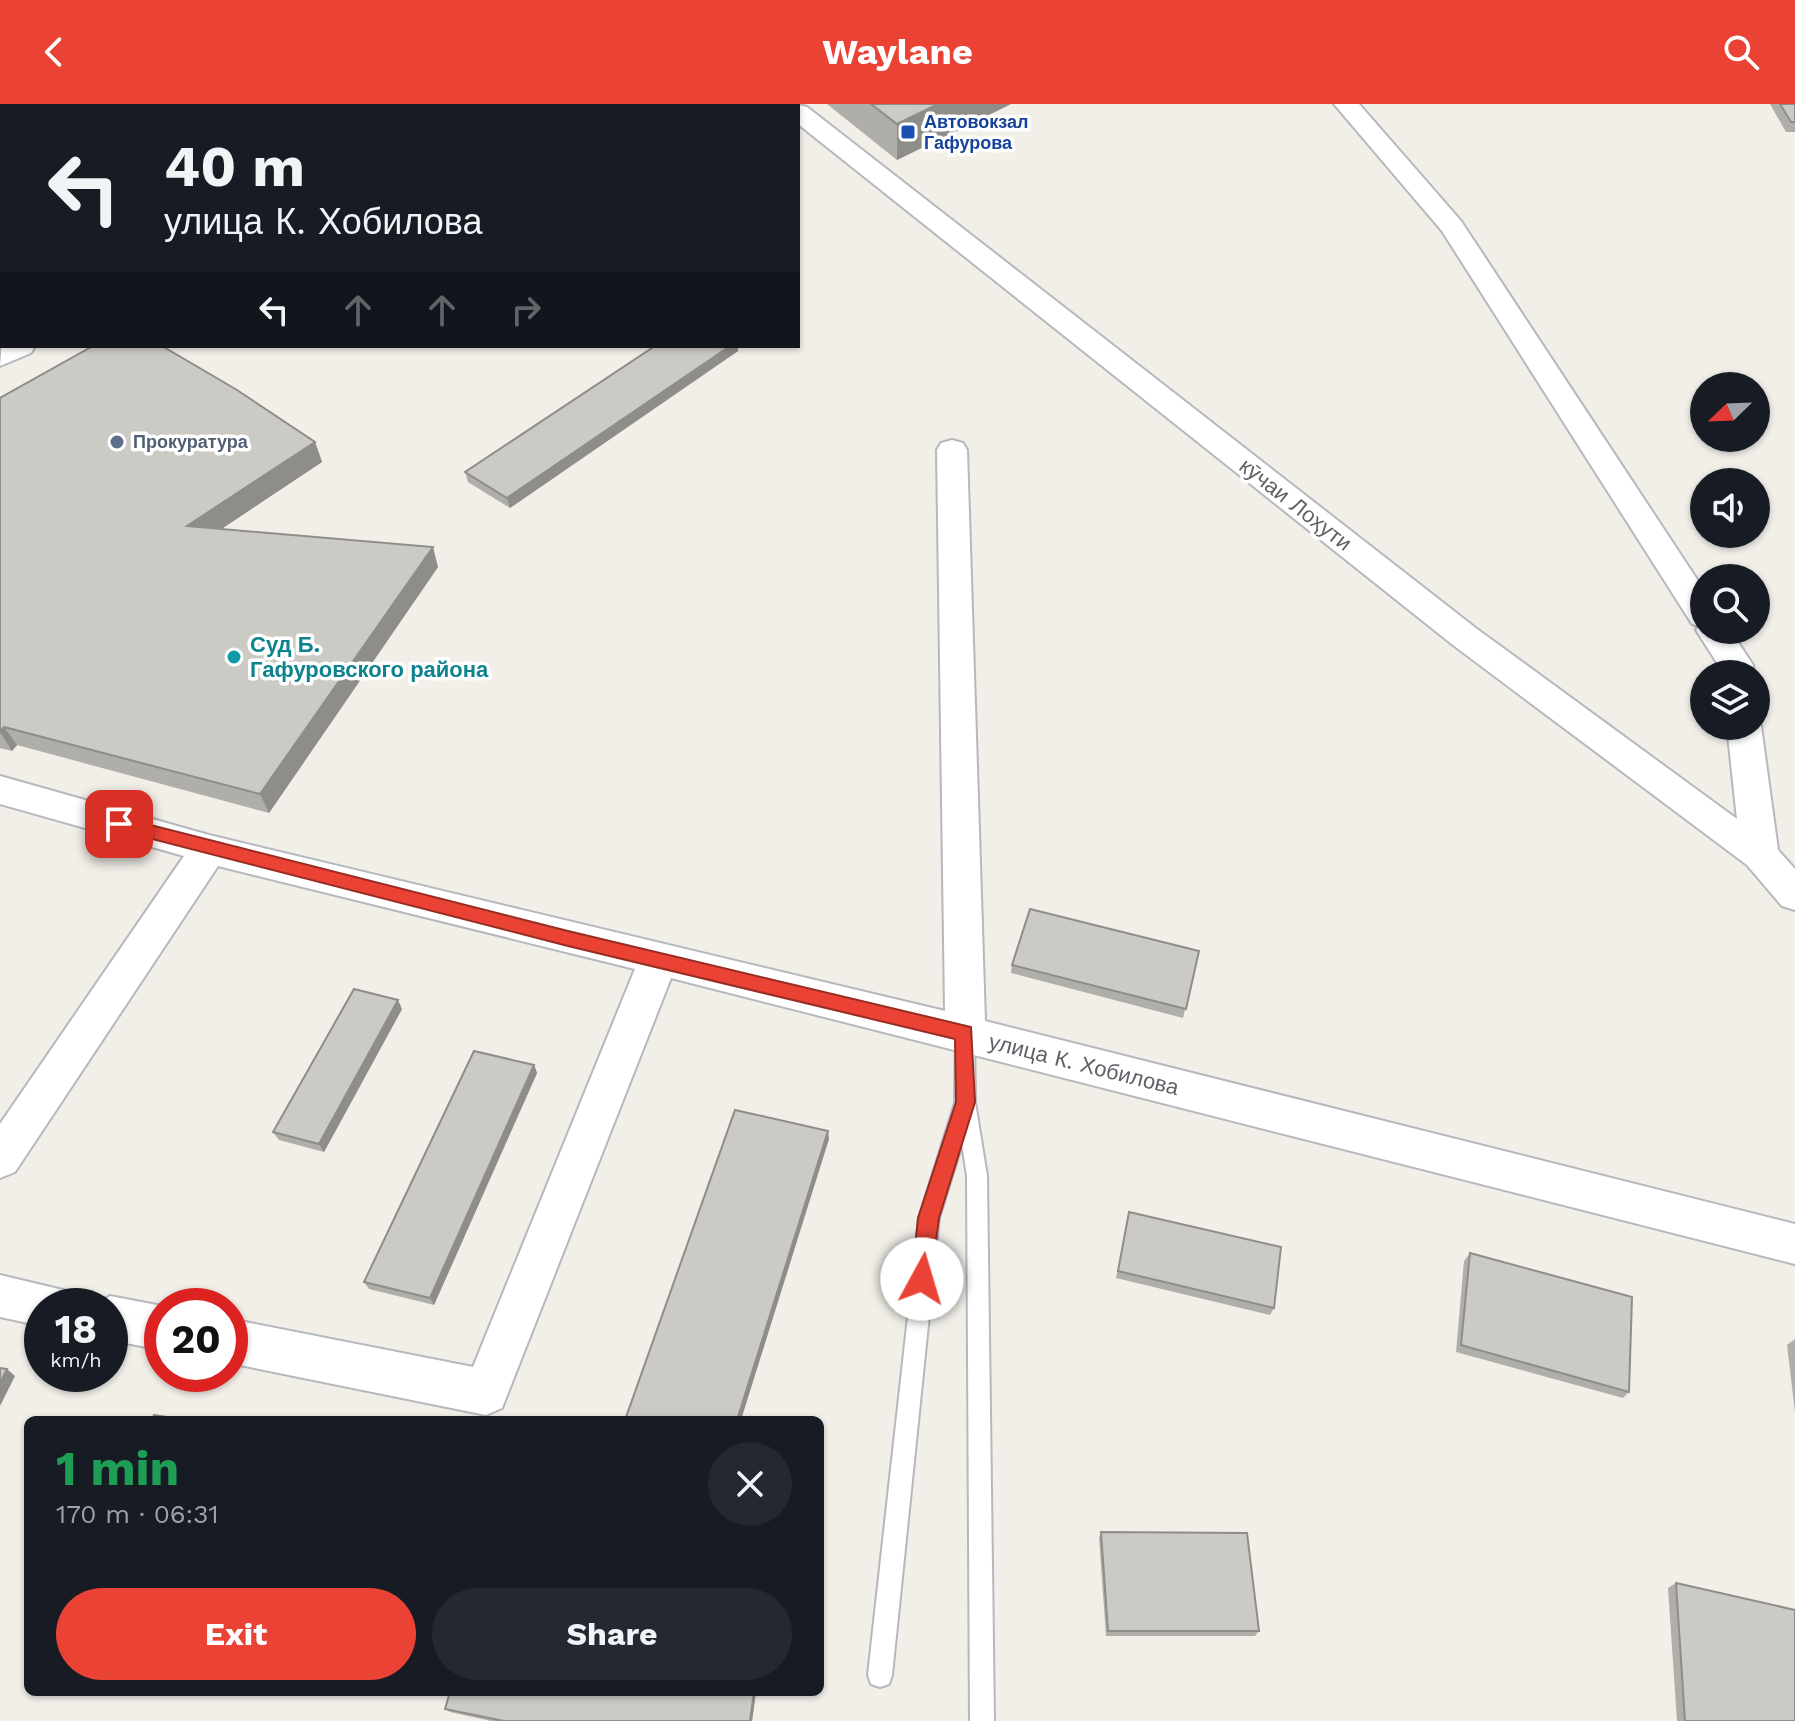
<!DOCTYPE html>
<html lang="en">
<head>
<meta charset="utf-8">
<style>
  :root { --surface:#171b24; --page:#242831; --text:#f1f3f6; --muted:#9ea1a6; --accent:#ea4335 }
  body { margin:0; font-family:"Work Sans",sans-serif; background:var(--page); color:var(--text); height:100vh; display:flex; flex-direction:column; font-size:30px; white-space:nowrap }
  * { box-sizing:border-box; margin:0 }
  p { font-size:26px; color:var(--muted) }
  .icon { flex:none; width:44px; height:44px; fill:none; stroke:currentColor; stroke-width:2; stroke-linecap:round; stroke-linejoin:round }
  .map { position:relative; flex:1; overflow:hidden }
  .drawer { position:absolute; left:24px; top:1312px; width:800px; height:280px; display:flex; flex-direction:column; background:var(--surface); border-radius:12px; box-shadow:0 2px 6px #0004 }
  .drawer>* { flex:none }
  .guide { position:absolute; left:0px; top:0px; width:800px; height:244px; box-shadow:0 2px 6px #0004; background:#171b24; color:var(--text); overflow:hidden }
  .needle { width:52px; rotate:247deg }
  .controls { position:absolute; left:1690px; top:268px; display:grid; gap:16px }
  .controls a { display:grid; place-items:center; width:80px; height:80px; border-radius:50%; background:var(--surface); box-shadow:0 2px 6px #0004; font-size:40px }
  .speed { position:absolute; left:24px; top:1184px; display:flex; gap:16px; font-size:40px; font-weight:700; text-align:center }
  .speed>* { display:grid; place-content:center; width:104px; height:104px; border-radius:50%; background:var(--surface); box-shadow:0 2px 6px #0004; line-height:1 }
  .speed small { font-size:20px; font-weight:400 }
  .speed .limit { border:12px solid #d22; background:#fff; color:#111 }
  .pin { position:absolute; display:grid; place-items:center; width:68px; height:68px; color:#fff; margin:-34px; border-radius:16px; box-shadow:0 4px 12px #0006 }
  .me { position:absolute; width:88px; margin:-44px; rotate:6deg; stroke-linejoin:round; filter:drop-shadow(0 0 6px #0008) }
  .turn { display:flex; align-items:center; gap:28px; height:168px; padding:0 32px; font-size:36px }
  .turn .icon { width:104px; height:104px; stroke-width:2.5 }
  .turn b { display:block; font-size:56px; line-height:68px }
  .lanes { display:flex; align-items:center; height:76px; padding:0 32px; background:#0003; justify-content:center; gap:40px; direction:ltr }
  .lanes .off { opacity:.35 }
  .round { display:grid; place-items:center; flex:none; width:84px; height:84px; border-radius:42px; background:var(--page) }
  .head { display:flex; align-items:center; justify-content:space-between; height:136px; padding:0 32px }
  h1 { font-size:48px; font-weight:700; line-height:60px; color:#1e9e55 }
  .action { display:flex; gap:16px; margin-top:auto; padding:16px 32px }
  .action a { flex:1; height:92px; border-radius:48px; background:var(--accent); color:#fff; font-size:32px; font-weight:700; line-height:92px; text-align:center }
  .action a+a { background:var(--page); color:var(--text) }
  header { display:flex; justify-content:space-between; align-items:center; height:104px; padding:0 32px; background:var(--accent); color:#fff; font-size:36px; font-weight:700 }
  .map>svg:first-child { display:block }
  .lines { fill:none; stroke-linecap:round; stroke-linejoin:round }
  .service-casing { stroke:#b5b8bc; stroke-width:4 }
  .minor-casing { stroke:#b5b8bc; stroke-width:4 }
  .tertiary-casing { stroke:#b5b8bc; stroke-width:4 }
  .service { fill:#fff; fill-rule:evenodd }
  .minor { fill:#fff; fill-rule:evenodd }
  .tertiary { fill:#fff; fill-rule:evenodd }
  .wall { fill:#afaea9 }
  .shaded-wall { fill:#8f8d8a }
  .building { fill:#cccac5; stroke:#8f8d8a; stroke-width:2 }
  .route { fill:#ea4335; stroke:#982c22; stroke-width:2 }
  .transit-dot { fill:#1a4fb4; stroke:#fff; stroke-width:3 }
  .service-dot { fill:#5c6f8a; stroke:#fff; stroke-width:3 }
  .culture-dot { fill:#0f9aa8; stroke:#fff; stroke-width:3 }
  .labels { text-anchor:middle; stroke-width:7; stroke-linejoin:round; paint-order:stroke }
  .far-transit-label { font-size:18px; font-weight:bold; fill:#164399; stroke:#fff; text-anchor:start }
  .far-service-label { font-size:18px; font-weight:bold; fill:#4e5e75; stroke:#fff; text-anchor:start }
  .street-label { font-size:22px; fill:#5f6368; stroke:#fff }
  .culture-label { font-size:22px; font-weight:bold; fill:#0d838f; stroke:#fff; text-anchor:start }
</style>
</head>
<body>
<header><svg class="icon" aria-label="back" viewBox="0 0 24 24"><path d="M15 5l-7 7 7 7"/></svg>Waylane<svg class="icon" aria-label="search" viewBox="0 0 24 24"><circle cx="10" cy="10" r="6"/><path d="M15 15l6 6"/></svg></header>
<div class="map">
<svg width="1795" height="1617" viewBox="0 0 1795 1617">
  <rect width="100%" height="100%" fill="#f1efe8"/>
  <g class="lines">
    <defs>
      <path id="service" d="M965,921L972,923L974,929L975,998L987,1072L994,1617H970L967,1072L962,1040L939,1114L892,1571L889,1580L880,1583L871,1580L868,1571L919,1114L955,999L956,929L958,923Z"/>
      <g id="minor">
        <path d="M1334,0H1359L1461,117L1704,486V526H1730L1753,561L1754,570H1720L1719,562L1696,526L1699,522L1692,520L1442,127Z"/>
        <path d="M798,1L807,3L1477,525L1737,715L1727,622H1756V613L1761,622L1778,746L1795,765V806L1782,802L1747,761L1453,541L798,20V2H793Z"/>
        <rect x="0" y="81" width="2" height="16"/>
        <path d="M952,336L963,339L967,346L985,917L1795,1120V1160L671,874L502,1304L486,1311L230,1259V1215L473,1263L635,865L218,762L15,1068L0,1074V1020L184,752L0,700V672L209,731L945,907L937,346L941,339Z"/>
        <path d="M0,1171L67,1187L73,1202H42V1222L0,1213Z"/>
        <path d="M110,1192L162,1202V1246L110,1236V1202H93Z"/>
      </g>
      <path id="tertiary" d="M2,238V242H35L31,249L0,262Z"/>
    </defs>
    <!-- service casing -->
    <use href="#service" class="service-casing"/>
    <!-- minor casing -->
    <use href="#minor" class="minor-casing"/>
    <!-- tertiary casing -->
    <use href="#tertiary" class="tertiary-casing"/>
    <!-- service -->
    <use href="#service" class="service"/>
    <!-- minor -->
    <use href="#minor" class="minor"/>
    <!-- tertiary -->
    <use href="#tertiary" class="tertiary"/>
  </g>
  <!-- wall -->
  <g class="wall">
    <path d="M827,0H1011L897,56Z"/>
    <path d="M1770,0H1795V28H1786Z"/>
    <path d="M655,242H738V247L510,404L468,378L465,368Z"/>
    <path d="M0,294L315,338L322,358L221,425L438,463L269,709L17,641L12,647L0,644Z"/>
    <path d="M1199,847L1183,914L1011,869L1012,861Z"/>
    <path d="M402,905L324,1048L279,1036L273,1028Z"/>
    <path d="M534,961L537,969L434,1201L369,1185L364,1178Z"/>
    <path d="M1129,1108L1274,1204L1270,1211L1116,1174Z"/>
    <path d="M1470,1149L1629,1288L1623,1294L1456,1248L1464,1157Z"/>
    <path d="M1795,1235V1308L1787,1241Z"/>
    <path d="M1101,1428L1259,1527L1255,1532H1106L1099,1434Z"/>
    <path d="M1676,1479L1795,1617H1677L1668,1484Z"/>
    <path d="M450,1588H756L752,1617H491L450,1608L445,1605Z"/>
  </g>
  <!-- shaded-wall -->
  <g class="shaded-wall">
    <path d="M938,0H1011L897,56V20Z"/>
    <path d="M730,242H738V247L510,404L507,394Z"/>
    <path d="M315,338L322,358L196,442L187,422Z"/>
    <path d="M433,443L438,463L269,709L260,690Z"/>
    <path d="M4,623L17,641L12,647L0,628Z"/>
    <path d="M398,896L402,905L324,1048L319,1040Z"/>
    <path d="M534,961L537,969L434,1201L430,1194Z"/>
    <path d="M828,1027L829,1035L741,1316H737Z"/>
    <path d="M7,1265L15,1272L0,1302V1279Z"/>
    <path d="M754,1588H756L752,1617H750Z"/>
  </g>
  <!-- building -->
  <g class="building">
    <path d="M871,0H938L897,20Z"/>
    <path d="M1780,0H1795V18H1791Z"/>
    <path d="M93,242H162L237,286L315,338L187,422L433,443L260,690L4,623L0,628V294Z"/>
    <path d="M655,242H730L507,394L465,368Z"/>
    <path d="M1030,805L1199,847L1186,905L1012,861Z"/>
    <path d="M354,885L398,896L319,1040L273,1028Z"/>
    <path d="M474,947L534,961L430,1194L364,1178Z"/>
    <path d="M735,1006L828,1027L737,1316H625Z"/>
    <path d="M1129,1108L1281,1143L1274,1204L1118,1167Z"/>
    <path d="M1470,1149L1632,1193L1629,1288L1461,1241Z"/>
    <path d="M0,1264L7,1265L0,1279Z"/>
    <path d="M154,1311L186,1316H152Z"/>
    <path d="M1101,1428L1247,1429L1259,1527H1108Z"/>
    <path d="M1676,1479L1795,1506V1617H1685Z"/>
    <path d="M450,1588H754L750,1617H504L445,1605Z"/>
  </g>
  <!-- route -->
  <path class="route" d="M119,713L568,827L971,923L975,998L939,1114L930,1182L922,1185L915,1182L912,1175L918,1114L956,998L955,935L568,842L113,725L110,720Z"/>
  <!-- markers -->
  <rect class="transit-dot" x="900" y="20" width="16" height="16" rx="4"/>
  <circle class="service-dot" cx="117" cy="338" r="8"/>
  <circle class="culture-dot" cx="234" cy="553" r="8"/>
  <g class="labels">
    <!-- far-transit labels -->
    <g class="far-transit-label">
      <text x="924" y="24">Автовокзал<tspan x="924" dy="21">Гафурова</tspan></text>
    </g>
    <!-- far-service labels -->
    <g class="far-service-label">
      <text x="133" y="344">Прокуратура</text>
    </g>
    <!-- street labels -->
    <g class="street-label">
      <text transform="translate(1296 400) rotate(38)" y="8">кӯчаи Лоҳути</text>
      <text transform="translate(1084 960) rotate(14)" y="8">улица К. Хобилова</text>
    </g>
    <!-- culture labels -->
    <g class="culture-label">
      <text x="250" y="548">Суд Б.<tspan x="250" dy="25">Гафуровского района</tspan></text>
    </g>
  </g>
</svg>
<div class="controls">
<a><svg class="needle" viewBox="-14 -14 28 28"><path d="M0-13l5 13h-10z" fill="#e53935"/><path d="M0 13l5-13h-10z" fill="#9ea1a6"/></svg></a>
<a><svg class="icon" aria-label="sound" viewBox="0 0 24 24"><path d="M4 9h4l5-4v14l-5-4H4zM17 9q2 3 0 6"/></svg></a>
<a><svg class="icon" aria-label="search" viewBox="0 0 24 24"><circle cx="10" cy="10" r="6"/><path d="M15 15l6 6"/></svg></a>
<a><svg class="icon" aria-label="layers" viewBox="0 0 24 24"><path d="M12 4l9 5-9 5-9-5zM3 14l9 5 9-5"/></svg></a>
</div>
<div class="speed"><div>18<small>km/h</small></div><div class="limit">20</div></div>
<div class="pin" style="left:119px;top:720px;background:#d93025"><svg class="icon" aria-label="arrive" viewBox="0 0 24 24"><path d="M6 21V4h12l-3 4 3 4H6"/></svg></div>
<svg class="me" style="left:922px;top:1175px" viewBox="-20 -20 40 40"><circle r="19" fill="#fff"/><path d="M0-13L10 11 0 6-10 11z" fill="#ea4335"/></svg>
<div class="guide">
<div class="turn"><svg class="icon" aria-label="left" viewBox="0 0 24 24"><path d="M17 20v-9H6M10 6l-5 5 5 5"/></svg><div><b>40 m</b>улица К. Хобилова</div></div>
<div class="lanes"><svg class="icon" aria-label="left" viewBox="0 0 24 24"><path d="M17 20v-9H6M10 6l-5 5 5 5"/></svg><svg class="icon off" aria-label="ahead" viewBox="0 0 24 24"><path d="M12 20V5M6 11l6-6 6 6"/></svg><svg class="icon off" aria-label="ahead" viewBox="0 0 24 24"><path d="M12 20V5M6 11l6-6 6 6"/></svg><svg class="icon off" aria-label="right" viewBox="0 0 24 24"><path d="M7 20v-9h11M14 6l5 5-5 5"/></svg></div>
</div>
<section class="drawer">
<div class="head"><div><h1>1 min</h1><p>170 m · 06:31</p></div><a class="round"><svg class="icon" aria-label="close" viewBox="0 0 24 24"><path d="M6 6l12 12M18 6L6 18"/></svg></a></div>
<div class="action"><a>Exit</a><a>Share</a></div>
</section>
</div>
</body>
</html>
